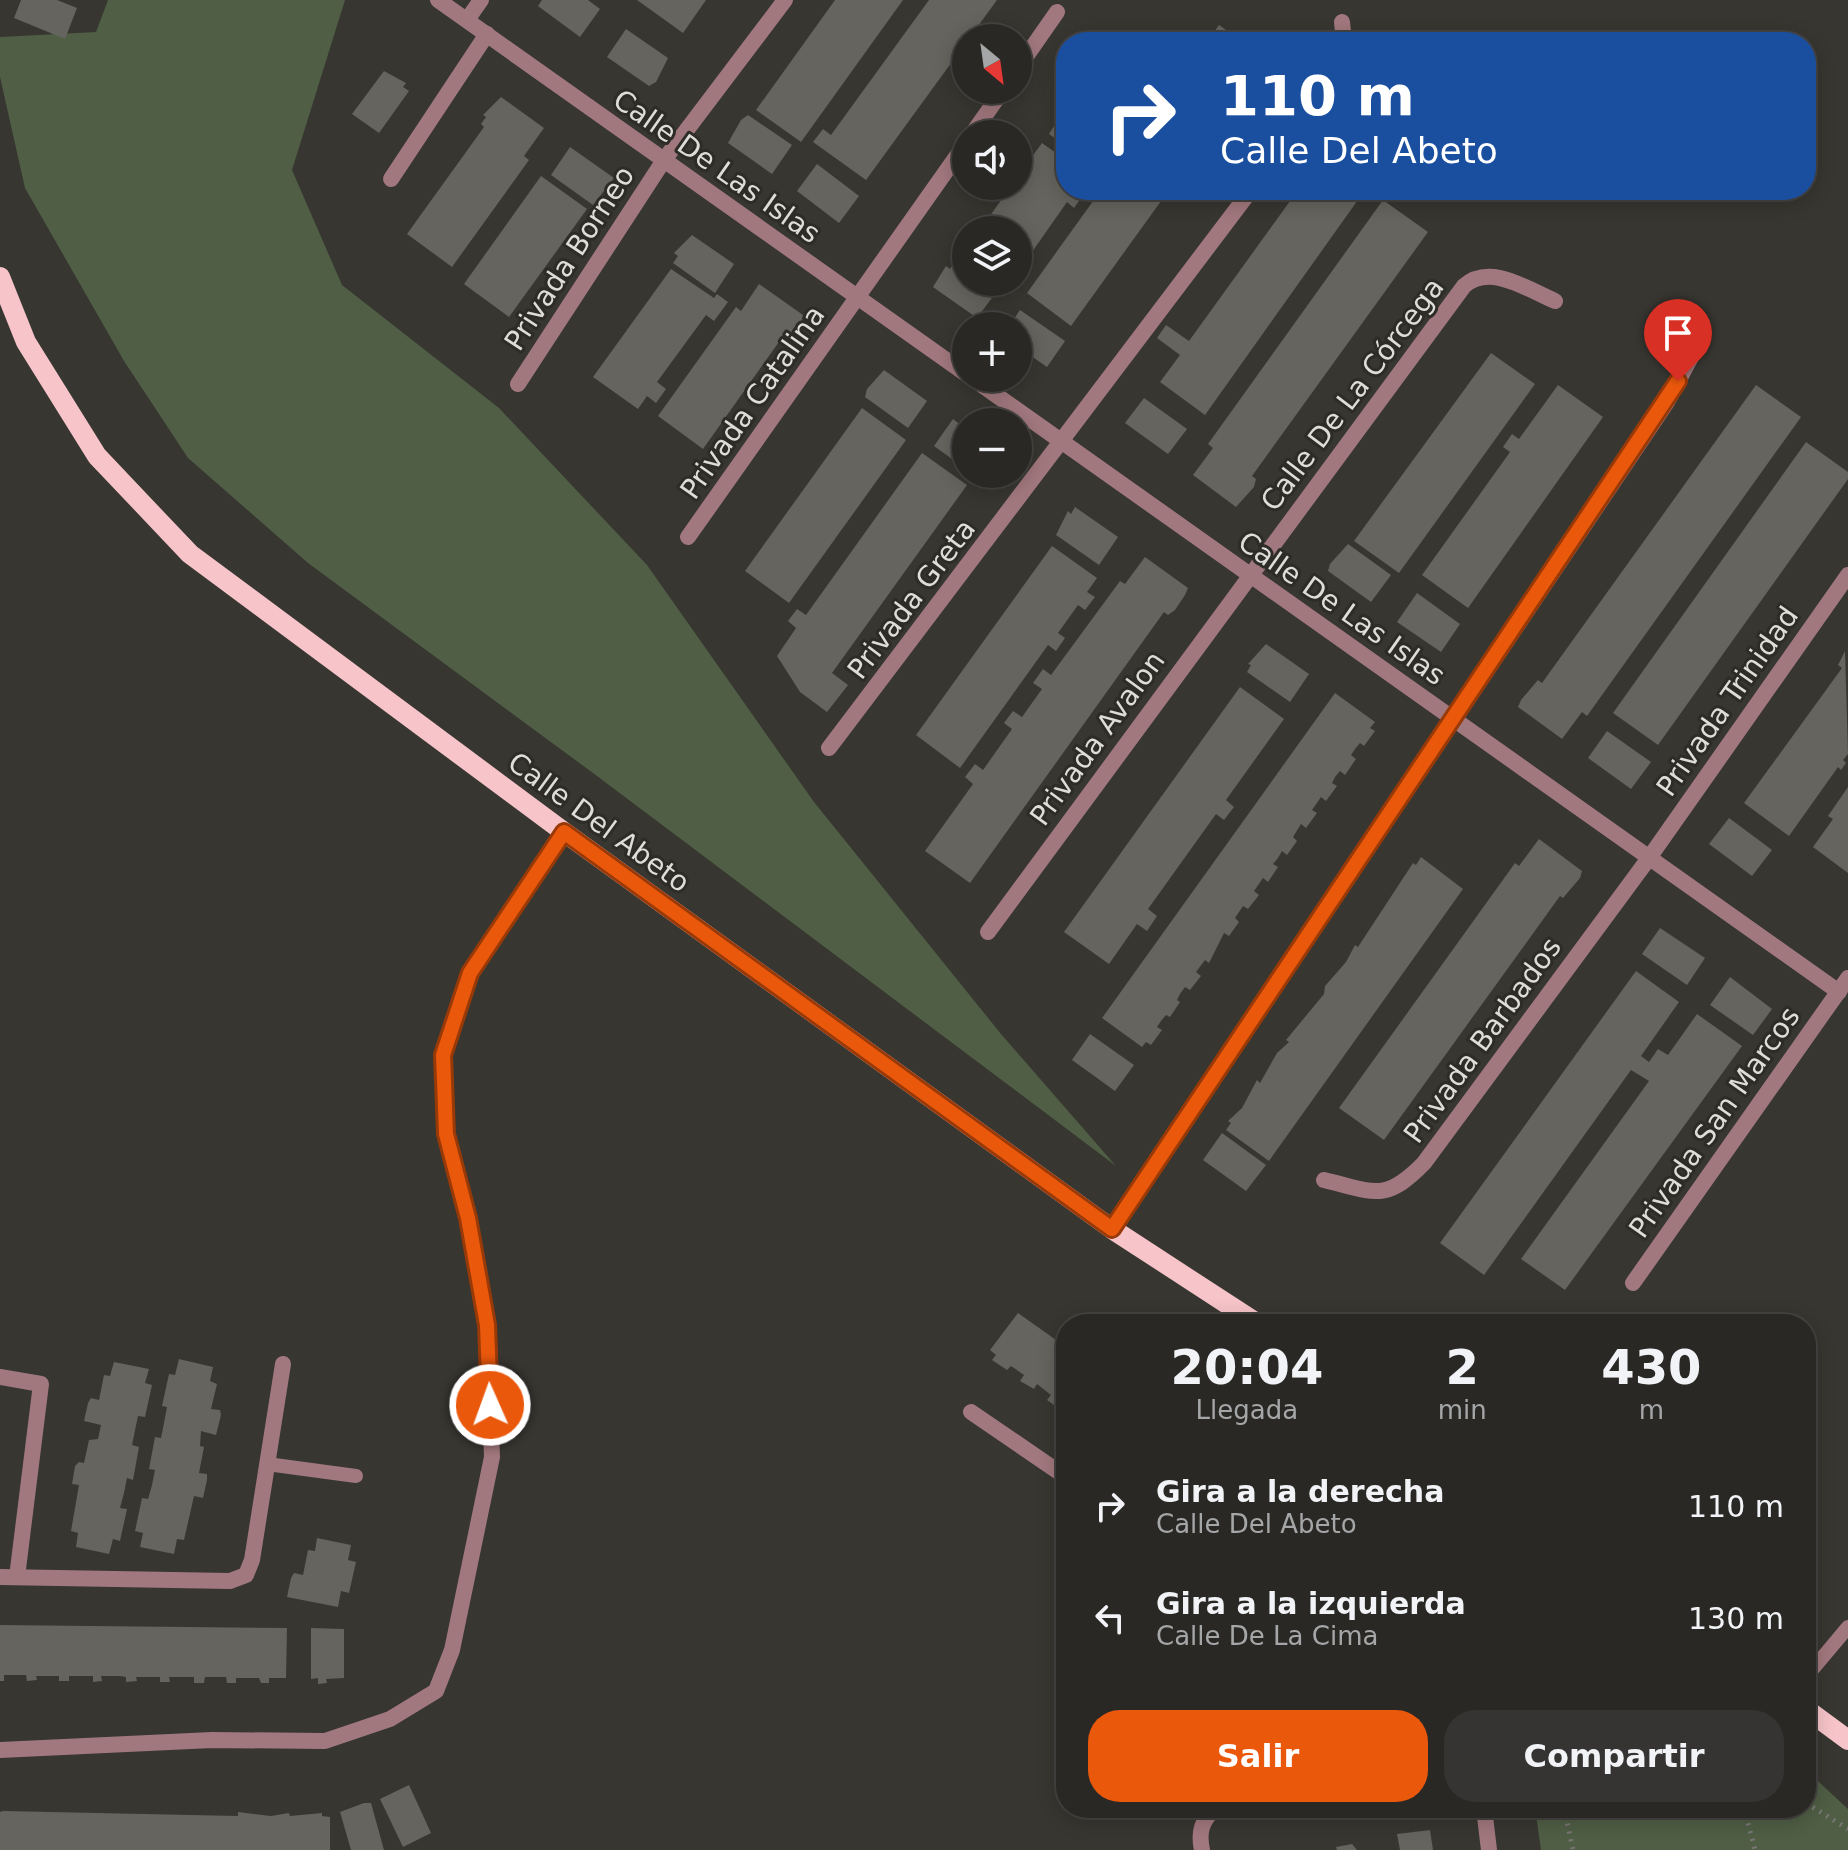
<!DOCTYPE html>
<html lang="es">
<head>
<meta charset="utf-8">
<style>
  :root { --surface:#292825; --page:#353432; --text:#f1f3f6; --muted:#a5a6a7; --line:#454442; --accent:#ea580c }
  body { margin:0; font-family:"DejaVu Sans",sans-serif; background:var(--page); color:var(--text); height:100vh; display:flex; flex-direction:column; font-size:30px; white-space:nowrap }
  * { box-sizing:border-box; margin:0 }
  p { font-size:26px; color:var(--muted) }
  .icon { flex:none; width:44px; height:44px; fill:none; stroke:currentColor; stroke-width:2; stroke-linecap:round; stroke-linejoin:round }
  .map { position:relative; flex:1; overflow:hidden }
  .sheet { position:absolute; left:1056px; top:1314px; width:760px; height:504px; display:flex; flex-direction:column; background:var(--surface); border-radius:32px; box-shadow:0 4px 20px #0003,0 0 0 2px var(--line) }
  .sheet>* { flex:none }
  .guide { position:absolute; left:1056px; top:32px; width:760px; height:168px; border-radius:32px; box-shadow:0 4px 20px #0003,0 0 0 2px var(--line); background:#1a4fa0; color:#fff; overflow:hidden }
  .needle { width:52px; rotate:151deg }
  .fabs { position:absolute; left:952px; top:24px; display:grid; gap:16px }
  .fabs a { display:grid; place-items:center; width:80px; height:80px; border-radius:50%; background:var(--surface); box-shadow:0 4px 20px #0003,0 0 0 2px var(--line); font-size:40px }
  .pin { position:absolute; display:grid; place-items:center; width:68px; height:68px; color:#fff; margin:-82px -34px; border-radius:50% 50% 50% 0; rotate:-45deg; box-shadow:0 0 8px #0007 }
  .pin .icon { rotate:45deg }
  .me { position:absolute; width:88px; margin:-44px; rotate:358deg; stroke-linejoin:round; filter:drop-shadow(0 0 6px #0008) }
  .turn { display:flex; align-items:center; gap:28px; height:168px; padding:0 32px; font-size:36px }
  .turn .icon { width:104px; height:104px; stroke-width:2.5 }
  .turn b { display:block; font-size:56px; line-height:68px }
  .eta { display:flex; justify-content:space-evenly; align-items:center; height:136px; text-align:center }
  .eta b { font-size:48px; font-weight:600; line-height:56px }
  .button { display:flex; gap:16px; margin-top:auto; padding:16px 32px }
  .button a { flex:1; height:92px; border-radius:32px; background:var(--accent); color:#fff; font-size:32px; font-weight:600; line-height:92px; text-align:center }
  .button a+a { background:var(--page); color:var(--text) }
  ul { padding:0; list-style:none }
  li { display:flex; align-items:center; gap:24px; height:112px; padding:0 32px }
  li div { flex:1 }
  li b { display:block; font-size:30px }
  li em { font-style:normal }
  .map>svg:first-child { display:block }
  .green { fill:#4f5e45 }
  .building { fill:#65645e }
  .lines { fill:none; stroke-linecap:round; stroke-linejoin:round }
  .path { stroke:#787773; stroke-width:5; stroke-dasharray:2 6; stroke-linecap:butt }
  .lane { stroke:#a1787d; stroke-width:14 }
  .street { stroke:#a1787d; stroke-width:16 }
  .primary { stroke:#f6c4c9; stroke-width:20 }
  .route-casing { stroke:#983908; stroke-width:20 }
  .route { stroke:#ea580c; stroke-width:14 }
  .labels { text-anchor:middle; stroke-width:6; stroke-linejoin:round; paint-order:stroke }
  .street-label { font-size:28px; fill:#deddda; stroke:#2d2c27 }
</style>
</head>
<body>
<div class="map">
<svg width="1848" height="1850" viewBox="0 0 1848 1850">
  <rect width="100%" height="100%" fill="#373631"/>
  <!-- green -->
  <g class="green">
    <path d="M108,0H345L292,170L342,285L499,408L647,565L814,802L1001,1034L1116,1166L597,776L308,563L188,458L124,361L25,188L0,77V37L96,32Z"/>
    <path d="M1806,1770L1848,1809V1850H1541L1535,1808H1806Z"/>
  </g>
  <!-- building -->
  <g class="building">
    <path d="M21,0H57L77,8L65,39L14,18Z"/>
    <path d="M542,0H588L600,9L580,37L538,6Z"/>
    <path d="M637,0H706L683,33Z"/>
    <path d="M835,0H903L801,142L756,110Z"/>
    <path d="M929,0H997L866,180L813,142L823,129L831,135Z"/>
    <path d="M1219,25L1243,42H1207Z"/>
    <path d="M626,29L668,58L656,82L649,86L607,57Z"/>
    <path d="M384,71L406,83L403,87L409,91L379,133L352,114Z"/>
    <path d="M501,97L544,128L524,156L529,160L452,267L407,234L484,127L481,124L486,117L483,115Z"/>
    <path d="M1066,108V146L1049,134Z"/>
    <path d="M748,115L792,145L772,174L728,143L741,120Z"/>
    <path d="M1042,143L1066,160V190L1084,194L1074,208L1067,202L1018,272V230H980L1011,186H1018V176Z"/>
    <path d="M570,147L614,178L593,205L551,175Z"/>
    <path d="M817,164L859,196L839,223L797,191Z"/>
    <path d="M541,176L587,209L509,317L464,284Z"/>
    <path d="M1101,190H1169L1071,326L1027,293Z"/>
    <path d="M1298,190H1365L1205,415L1160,382L1180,355L1157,338L1166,325L1189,341Z"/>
    <path d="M1383,200L1428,232L1252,476L1256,479L1254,487L1236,507L1193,475L1213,448L1208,444Z"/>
    <path d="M692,235L734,264L715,293L673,263L678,256L674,253Z"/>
    <path d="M955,261L966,269V282H984L997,291L977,318L933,287L946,266L950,269Z"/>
    <path d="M671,269L714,298L717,294L728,302L714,321L706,315L657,382L666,389L656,403L647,396L638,409L593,377Z"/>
    <path d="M759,284L803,315L801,323L785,342L781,339L703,449L658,416L736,307L741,311Z"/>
    <path d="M1020,310L1065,341L1047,367L1018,347V326H1009Z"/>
    <path d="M1491,353L1535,384L1399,573L1354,541Z"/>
    <path d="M884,370L927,401L908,428L865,397L867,389Z"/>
    <path d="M1558,385L1603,417L1468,608L1422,575L1510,452L1503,447L1512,434L1519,439Z"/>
    <path d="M1756,385L1801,417L1587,716L1582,712L1562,739L1518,707L1521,700L1538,680L1542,683Z"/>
    <path d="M1144,398L1187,429L1168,454L1125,423Z"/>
    <path d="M862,408L906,440L789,603L745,571Z"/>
    <path d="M953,419L966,429V469L934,446Z"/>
    <path d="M1806,442L1848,472V479L1658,745L1613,713Z"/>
    <path d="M922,453L967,485L832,673L848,685L827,712L800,692L777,656L796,628L788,621L797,609L806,615Z"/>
    <path d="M1075,507L1118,537L1099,565L1056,535L1068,511L1071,514Z"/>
    <path d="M1348,544L1391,575L1371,602L1328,571L1330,564Z"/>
    <path d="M1052,546L1097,578L1087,592L1095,597L1085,610L1078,605L1058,633L1065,638L1056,651L1048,645L960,768L916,735Z"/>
    <path d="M1145,557L1188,588L1185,595L1175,610L1168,615L1164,612L970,883L925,851L973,784L965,777L975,764L983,770L1012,729L1004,723L1013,711L1022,717L1042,689L1033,683L1043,669L1051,675L1120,581L1125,584Z"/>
    <path d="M1417,593L1460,624L1441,652L1397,622Z"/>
    <path d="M1266,644L1309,674L1290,702L1247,672L1251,665L1248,664Z"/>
    <path d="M1845,651L1848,754L1843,760L1846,763L1841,770L1838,767L1789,836L1744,803L1842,668L1838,665Z"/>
    <path d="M1240,687L1284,719L1226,800L1234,807L1224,820L1216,814L1148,909L1157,916L1147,931L1137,924L1109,964L1064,932Z"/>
    <path d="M1335,693L1375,722L1370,728L1375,731L1364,746L1360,743L1355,749L1351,755L1356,759L1345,775L1340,771L1335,777L1332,783L1337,786L1326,801L1321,797L1312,810L1317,813L1306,828L1301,824L1293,837L1297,841L1287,855L1282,851L1278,858L1273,864L1278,867L1268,882L1263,878L1254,891L1259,895L1248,909L1243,906L1235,918L1239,922L1229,936L1224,933L1209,963L1205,960L1196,972L1201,976L1190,990L1185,987L1180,994L1177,1000L1180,1002L1170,1017L1166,1015L1161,1021L1157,1027L1162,1030L1151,1045L1146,1042L1142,1047L1102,1018Z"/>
    <path d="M1607,731L1651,762L1631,789L1588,758Z"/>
    <path d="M1848,787V873L1813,847L1833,819L1828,816Z"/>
    <path d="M1729,818L1772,850L1752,876L1709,844Z"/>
    <path d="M1539,839L1582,871L1580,878L1563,898L1560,896L1384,1140L1339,1108L1515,863L1519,866Z"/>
    <path d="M1421,857L1463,889L1269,1161L1226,1130L1231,1123L1228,1121L1242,1108L1257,1080L1260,1083L1277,1053L1289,1042L1286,1040L1324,994L1325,986L1346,962L1355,945L1358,947L1413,863L1416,865Z"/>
    <path d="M1660,928L1705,958L1687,985L1642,954Z"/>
    <path d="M1636,971L1679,1002L1641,1056L1649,1062L1658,1049L1668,1055L1697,1014L1742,1046L1565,1290L1521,1259L1649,1081L1631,1070L1484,1275L1440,1243Z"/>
    <path d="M1730,977L1772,1009L1753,1035L1710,1005Z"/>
    <path d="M1090,1034L1134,1065L1115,1091L1072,1060Z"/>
    <path d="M1222,1133L1266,1165L1246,1191L1203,1160Z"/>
    <path d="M1018,1313L1066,1347V1405L1061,1410L1047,1400L1051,1395L1037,1384L1034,1389L1020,1381L1024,1375L1011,1366L1007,1370L992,1360L996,1355L990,1350Z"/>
    <path d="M179,1359L213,1367L210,1381L217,1384L211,1409L220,1410L221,1415L216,1435L201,1431L200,1446L204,1447L199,1473L207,1474V1480L203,1498L194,1496L184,1540L177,1539L174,1554L140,1547L143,1533L135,1531L142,1498L148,1499L152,1485L155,1470L149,1469L155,1437L161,1438L164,1423L167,1407L162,1406L169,1374L175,1375Z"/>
    <path d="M114,1362L149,1369L145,1383L152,1385L145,1417L138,1416L132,1445L139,1447L133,1480L127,1478L124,1493L120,1508L127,1509L120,1541L113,1539L109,1554L76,1547L78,1533L71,1531L79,1485L72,1484L75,1466L79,1462L84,1463L89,1440L98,1439L101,1425L84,1421L88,1403L91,1398L99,1400L104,1375L110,1376Z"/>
    <path d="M317,1538L351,1545L348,1560L356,1562L349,1593L341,1591L338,1607L287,1597L291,1578L294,1573L303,1575L308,1550L315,1551Z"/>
    <path d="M0,1625L287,1628L286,1678H269V1683H261L259,1678H236V1683H227L226,1677H205L204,1683H194V1677H169L170,1682H160V1677H136L137,1681L126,1682V1677L120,1676H101L102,1681L93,1682V1676H69V1681H59V1676H36L37,1680L27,1681L26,1675H4V1681H0Z"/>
    <path d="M311,1628L344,1629V1678L326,1679L327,1683L318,1684V1678L311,1679Z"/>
    <path d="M409,1785L431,1833L403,1847L380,1799Z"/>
    <path d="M364,1803H371L384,1850H351L340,1812Z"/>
    <path d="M3,1811L238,1816V1812L271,1816L289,1813L290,1816L322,1813V1816L330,1817V1850H0V1812Z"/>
    <path d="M1430,1830L1433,1850H1400L1397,1834Z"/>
    <path d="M1352,1844L1357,1850H1337L1336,1847Z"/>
  </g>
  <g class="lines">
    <!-- path -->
    <g class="path">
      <path d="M1806,1803L1848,1829"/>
      <path d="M1564,1808L1573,1850"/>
      <path d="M1744,1808L1755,1850"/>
    </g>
    <!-- lane -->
    <g class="lane">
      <path d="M267,1464L356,1476"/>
      <path d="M1806,1677L1848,1627"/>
    </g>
    <!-- street -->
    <g class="street">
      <path d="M438,0L966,374"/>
      <path d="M467,20L481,0"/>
      <path d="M1342,22L1344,42"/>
      <path d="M1018,68L1057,12"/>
      <path d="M972,134L1003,90"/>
      <path d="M391,179L487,34"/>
      <path d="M972,378L1839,992"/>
      <path d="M518,384L664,160L785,0"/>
      <path d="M688,537L966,143"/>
      <path d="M829,748L1251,190"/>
      <path d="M988,932L1464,286C1490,263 1527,289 1555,301"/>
      <path d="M1324,1180C1374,1192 1385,1203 1424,1163L1649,858L1848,575"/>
      <path d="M1112,1229L1667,402L1690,359"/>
      <path d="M1633,1283L1848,978"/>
      <path d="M0,1377L41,1384L17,1577"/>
      <path d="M971,1412L1066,1477"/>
      <path d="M0,1577L230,1581L246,1575L252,1560L283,1364"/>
      <path d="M0,1750L212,1740L325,1741L390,1719L436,1691L452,1650L492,1457L487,1325L468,1218L446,1134L443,1055L470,973L564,832"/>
      <path d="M1484,1808L1489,1850"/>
      <path d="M1202,1850C1198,1831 1202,1820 1216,1808"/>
    </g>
    <!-- primary -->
    <g class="primary">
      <path d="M0,277L26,342L97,456L190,554L564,832L1112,1229L1258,1324"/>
      <path d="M1806,1709L1848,1740"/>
    </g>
  </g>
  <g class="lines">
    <defs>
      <path id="route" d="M490,1405L487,1325L468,1218L446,1134L443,1055L470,973L564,832L1112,1229L1678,381"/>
    </defs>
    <!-- route casing -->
    <use href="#route" class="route-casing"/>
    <!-- route -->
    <use href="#route" class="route"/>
  </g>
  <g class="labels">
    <!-- street labels -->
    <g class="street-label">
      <text transform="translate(717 166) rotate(35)" y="10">Calle De Las Islas</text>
      <text transform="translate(569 258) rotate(-57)" y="10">Privada Borneo</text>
      <text transform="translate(1352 394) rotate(-53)" y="10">Calle De La Córcega</text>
      <text transform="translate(752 402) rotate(-55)" y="10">Privada Catalina</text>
      <text transform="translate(911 599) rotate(-53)" y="10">Privada Greta</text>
      <text transform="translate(1342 608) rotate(35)" y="10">Calle De Las Islas</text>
      <text transform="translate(1727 701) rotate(-55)" y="10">Privada Trinidad</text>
      <text transform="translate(1097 738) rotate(-54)" y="10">Privada Avalon</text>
      <text transform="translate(599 822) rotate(36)" y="10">Calle Del Abeto</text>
      <text transform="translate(1482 1040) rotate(-54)" y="10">Privada Barbados</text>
      <text transform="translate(1714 1122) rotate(-55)" y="10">Privada San Marcos</text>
    </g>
  </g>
</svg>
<div class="fabs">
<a><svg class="needle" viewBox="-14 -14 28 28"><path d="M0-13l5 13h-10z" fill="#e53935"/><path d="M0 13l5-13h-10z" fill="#a5a6a7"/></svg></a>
<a><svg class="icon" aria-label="sound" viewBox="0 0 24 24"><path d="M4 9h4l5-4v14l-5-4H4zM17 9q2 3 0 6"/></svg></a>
<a><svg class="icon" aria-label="layers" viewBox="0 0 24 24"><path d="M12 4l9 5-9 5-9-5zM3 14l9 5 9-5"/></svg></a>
<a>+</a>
<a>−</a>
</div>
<div class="pin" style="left:1678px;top:381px;background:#d93025"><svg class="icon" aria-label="arrive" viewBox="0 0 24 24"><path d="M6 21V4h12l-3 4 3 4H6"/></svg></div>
<svg class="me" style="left:490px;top:1405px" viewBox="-20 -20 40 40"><circle r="17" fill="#ea580c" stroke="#fff" stroke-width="3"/><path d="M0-11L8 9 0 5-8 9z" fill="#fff"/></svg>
<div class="guide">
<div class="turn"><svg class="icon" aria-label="right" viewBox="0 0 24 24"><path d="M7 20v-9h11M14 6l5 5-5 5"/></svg><div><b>110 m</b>Calle Del Abeto</div></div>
</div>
<section class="sheet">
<div class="eta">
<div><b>20:04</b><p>Llegada</p></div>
<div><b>2</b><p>min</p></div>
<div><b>430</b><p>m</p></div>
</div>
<ul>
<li><svg class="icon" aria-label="right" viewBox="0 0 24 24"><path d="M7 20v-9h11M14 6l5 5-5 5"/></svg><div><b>Gira a la derecha</b><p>Calle Del Abeto</p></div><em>110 m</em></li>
<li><svg class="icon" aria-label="left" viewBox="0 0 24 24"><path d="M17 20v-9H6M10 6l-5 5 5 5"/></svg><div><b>Gira a la izquierda</b><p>Calle De La Cima</p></div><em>130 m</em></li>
</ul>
<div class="button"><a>Salir</a><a>Compartir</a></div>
</section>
</div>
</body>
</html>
